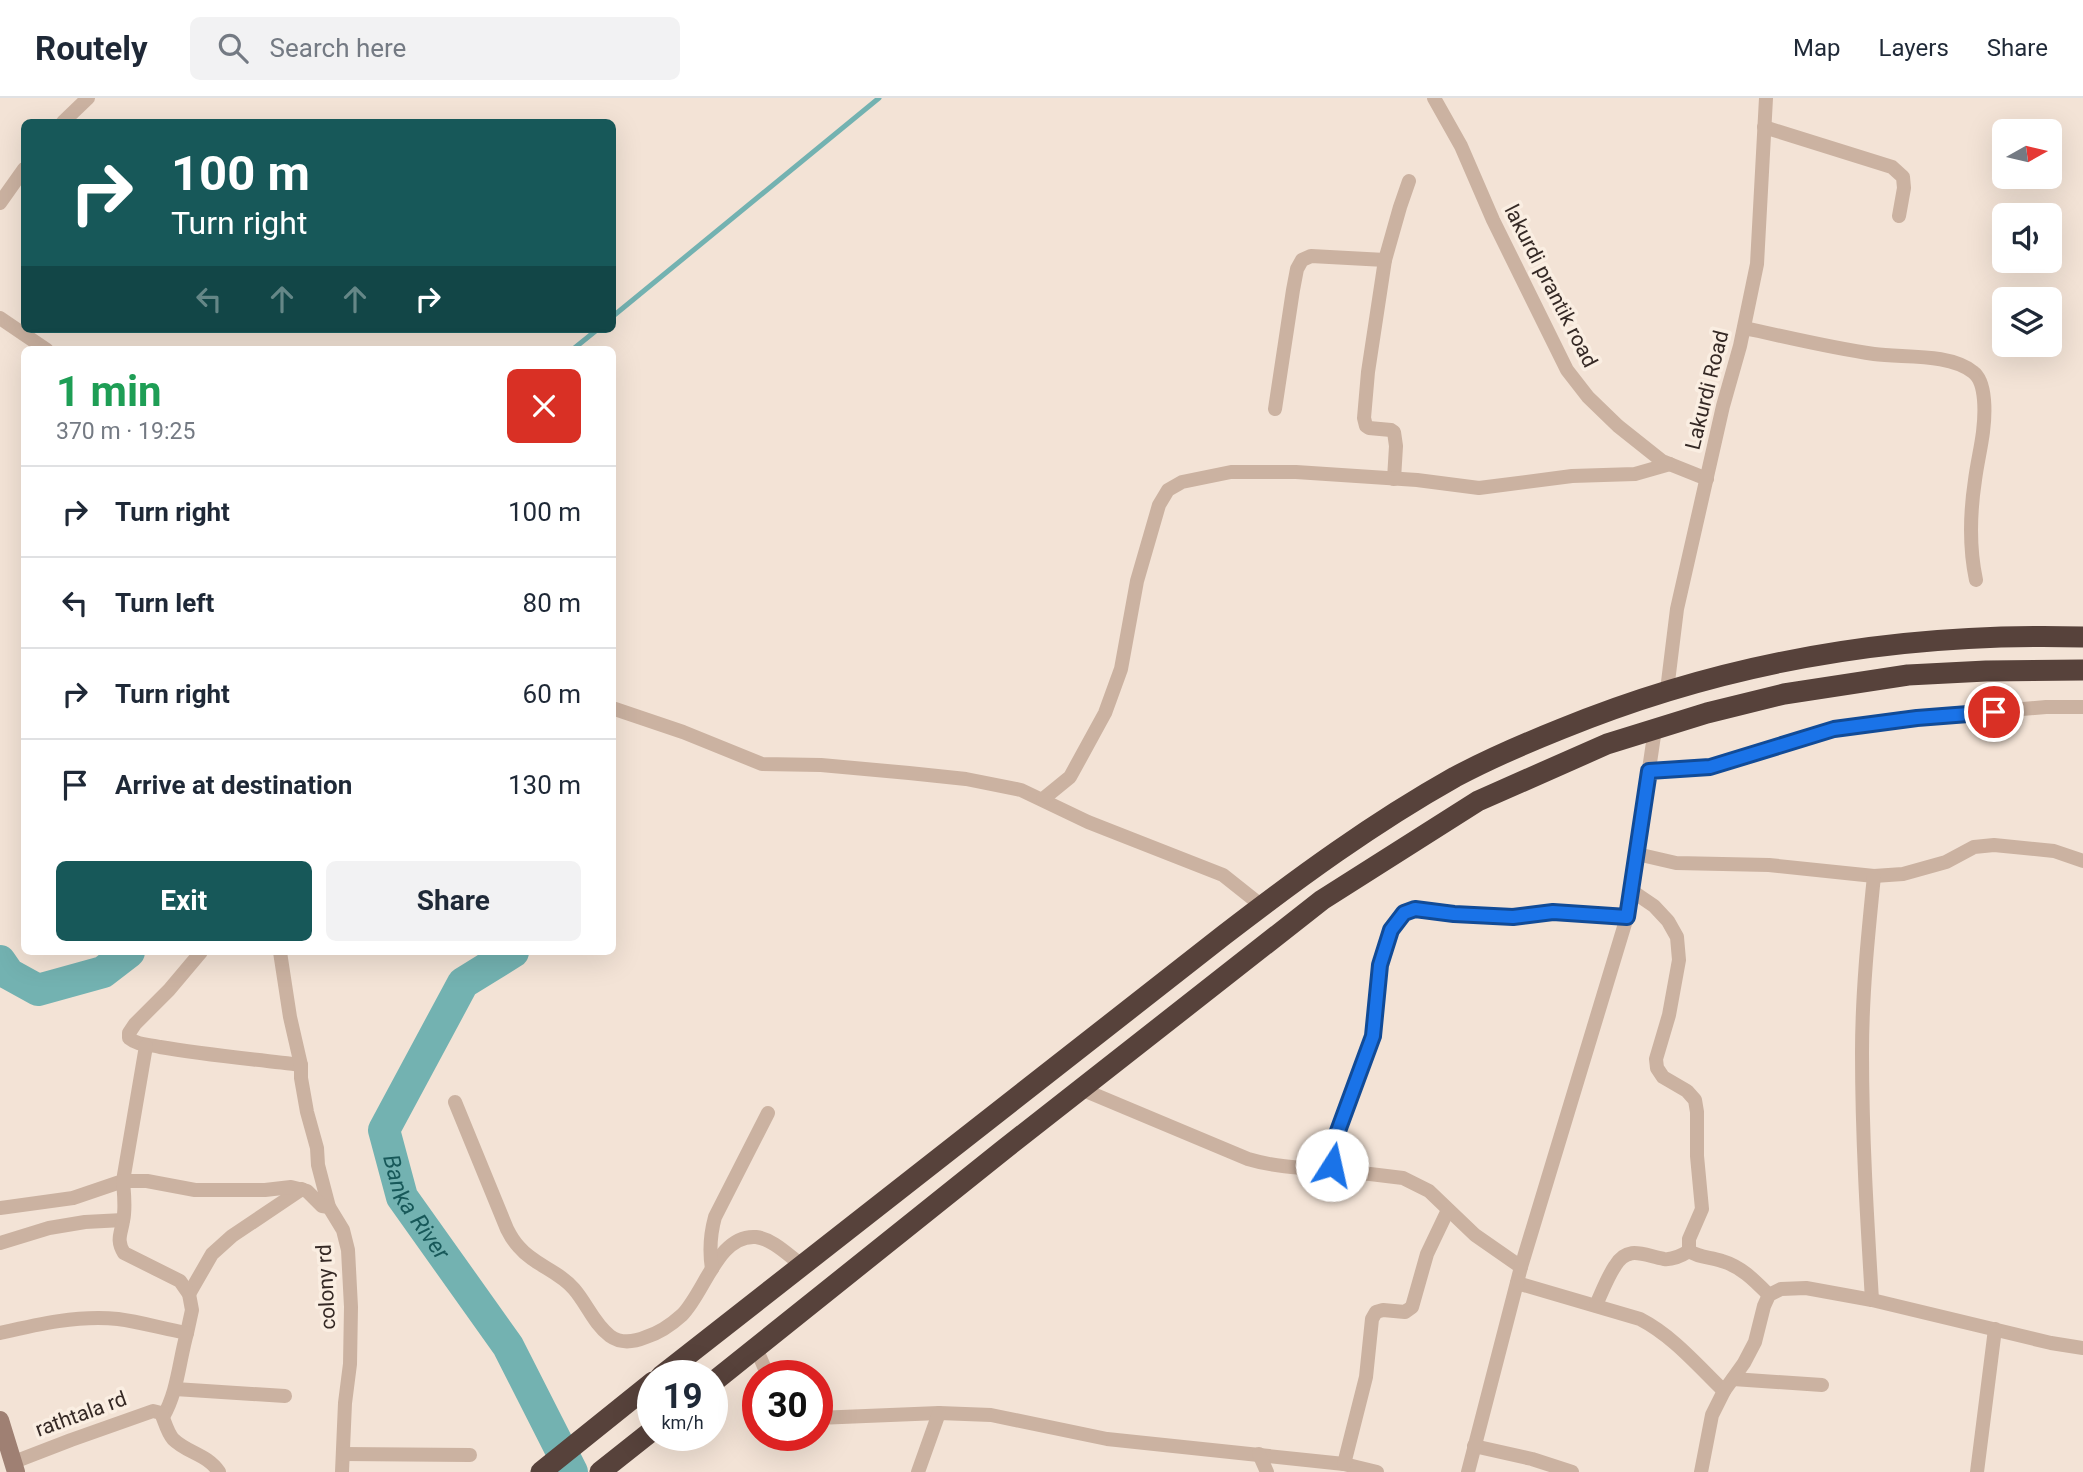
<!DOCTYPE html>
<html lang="en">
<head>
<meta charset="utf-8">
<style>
  :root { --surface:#fff; --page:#f2f2f3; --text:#1f2937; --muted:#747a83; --line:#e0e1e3; --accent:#175859 }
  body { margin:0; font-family:Roboto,sans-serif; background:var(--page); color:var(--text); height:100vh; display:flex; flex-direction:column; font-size:26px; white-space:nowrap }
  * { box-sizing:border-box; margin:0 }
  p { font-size:23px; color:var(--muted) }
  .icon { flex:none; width:38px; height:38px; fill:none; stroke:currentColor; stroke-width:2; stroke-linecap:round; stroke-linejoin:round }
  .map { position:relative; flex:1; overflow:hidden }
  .details { position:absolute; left:21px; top:248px; width:595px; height:609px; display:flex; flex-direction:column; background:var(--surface); border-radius:10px; box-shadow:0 7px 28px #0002 }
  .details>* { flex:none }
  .banner { position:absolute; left:21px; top:21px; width:595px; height:214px; border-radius:10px; box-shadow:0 7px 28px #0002; background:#175859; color:#fff; overflow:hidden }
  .needle { width:46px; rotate:82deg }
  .buttons { position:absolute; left:1992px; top:21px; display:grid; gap:14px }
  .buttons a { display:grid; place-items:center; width:70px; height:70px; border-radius:10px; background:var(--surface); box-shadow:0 7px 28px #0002; font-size:35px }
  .speed { position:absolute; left:637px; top:1262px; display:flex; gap:14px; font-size:35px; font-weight:700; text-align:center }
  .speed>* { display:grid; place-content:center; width:91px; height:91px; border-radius:50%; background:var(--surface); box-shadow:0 7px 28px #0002; line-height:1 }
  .speed small { font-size:18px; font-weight:400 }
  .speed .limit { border:10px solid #d22; background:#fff; color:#111 }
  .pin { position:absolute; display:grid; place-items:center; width:60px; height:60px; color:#fff; margin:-30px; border:4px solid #fff; border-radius:50%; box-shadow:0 2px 7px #0007 }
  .me { position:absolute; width:77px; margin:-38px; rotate:10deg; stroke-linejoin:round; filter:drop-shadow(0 0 5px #0008) }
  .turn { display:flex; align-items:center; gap:24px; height:147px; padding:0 35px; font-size:32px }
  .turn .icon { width:91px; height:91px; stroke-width:2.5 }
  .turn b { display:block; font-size:49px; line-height:60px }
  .lanes { display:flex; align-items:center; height:66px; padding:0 35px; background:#0003; justify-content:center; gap:35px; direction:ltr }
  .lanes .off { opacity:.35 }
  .round { display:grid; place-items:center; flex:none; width:74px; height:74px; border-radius:10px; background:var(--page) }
  .summary { display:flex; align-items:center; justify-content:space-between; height:119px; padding:0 35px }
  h1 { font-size:42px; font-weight:700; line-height:52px; color:#1e9e55 }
  .button { display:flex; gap:14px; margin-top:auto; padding:14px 35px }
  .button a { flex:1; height:80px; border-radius:10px; background:var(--accent); color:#fff; font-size:28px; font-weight:700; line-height:80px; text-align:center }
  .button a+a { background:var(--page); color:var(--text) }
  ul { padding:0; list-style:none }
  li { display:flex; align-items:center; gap:21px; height:91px; padding:0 35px; border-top:2px solid var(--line) }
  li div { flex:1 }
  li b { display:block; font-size:26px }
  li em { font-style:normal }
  header { display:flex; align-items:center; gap:42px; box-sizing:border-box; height:98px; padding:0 35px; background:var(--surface); border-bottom:2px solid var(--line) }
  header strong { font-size:33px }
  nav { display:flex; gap:38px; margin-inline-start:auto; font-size:24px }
  .search { width:490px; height:63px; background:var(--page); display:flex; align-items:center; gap:18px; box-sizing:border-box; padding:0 24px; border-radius:10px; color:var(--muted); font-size:26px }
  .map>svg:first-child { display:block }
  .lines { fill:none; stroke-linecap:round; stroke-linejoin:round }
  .stream { stroke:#73b2b1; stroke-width:5 }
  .river { stroke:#73b2b1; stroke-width:32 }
  .street { stroke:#cbb2a1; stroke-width:14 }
  .secondary { stroke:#9f8073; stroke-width:18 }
  .highway { stroke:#57423b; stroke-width:21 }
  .route-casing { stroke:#114b97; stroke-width:18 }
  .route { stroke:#1a73e8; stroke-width:12 }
  .labels { text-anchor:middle; stroke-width:7; stroke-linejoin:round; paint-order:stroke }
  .street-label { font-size:21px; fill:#352925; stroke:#faeee2 }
  .water-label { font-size:23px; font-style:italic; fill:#175859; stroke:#faeee2 }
</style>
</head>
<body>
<header>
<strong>Routely</strong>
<div class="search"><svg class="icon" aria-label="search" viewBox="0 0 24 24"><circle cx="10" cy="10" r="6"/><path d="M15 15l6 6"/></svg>Search here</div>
<nav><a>Map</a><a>Layers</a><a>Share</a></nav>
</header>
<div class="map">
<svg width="2083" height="1374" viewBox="0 0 2083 1374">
  <rect width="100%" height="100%" fill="#f3e3d6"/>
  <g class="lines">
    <!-- stream -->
    <g class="stream">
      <path d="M612,219L879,0"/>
      <path d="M572,252L598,231"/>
    </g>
    <!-- river -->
    <g class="river">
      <path id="s1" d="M513,854L463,885L384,1032L402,1099L508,1248L572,1374"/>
      <path d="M0,863L9,876L38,892L103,874L129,854"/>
    </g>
    <!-- street -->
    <g class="street">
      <path d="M1434,0L1461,48L1493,122L1567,272L1588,299L1618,328L1662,363L1707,381"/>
      <path d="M63,24L88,0"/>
      <path d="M1764,29L1892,69L1903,79L1904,90L1899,118"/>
      <path d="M0,105L24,71"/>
      <path d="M0,220L47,252"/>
      <path d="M1744,230C1787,239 1831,250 1874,256C1904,260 1949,255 1973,274C1987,284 1985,318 1983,334C1981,350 1977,366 1975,382C1970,415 1969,449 1976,482"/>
      <path d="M1275,311L1293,192L1297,171L1302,162L1311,158L1385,162"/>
      <path d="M1394,381L1396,348L1394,334L1391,332L1369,330L1366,328L1364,320L1368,274L1385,162L1400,109L1409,83"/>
      <path d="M1667,592L1677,511L1723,308L1740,248L1757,166L1766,0"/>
      <path d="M612,610L683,634L762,666L821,667L909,675L966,681L1021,692L1088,724L1223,777L1262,808"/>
      <path d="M1649,673L1710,669L1834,631L1917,620L2046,609H2083"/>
      <path d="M1043,701L1070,679L1105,615L1121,571L1137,483L1159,407L1168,392L1182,384L1231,374H1296L1417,382L1479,390L1572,378L1635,376L1670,366"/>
      <path d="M1637,756L1676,765L1769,767L1874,778L1903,776L1946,764L1974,749L1994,747L2054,753L2083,763"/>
      <path d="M1632,793L1654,808L1668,823L1677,839L1679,862L1669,917L1656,961L1657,970L1663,979L1687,993L1695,1002L1697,1014V1058L1702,1111L1689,1141V1153C1700,1160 1710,1159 1722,1163C1742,1169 1755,1183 1769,1197"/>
      <path d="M201,854L169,892L135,926L129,935V940C139,948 148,946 160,949C206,957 254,961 301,967"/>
      <path d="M280,854L290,919L301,967V980L307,1014L317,1050L318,1067L329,1109L343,1132L348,1152L351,1209L350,1266L345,1305L342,1374"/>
      <path d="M1081,991L1248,1061C1278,1070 1307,1070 1337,1072"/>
      <path d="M455,1004L507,1131C510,1137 514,1144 519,1149C534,1167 559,1173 574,1191C587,1206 594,1226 610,1238C621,1246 634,1244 646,1239C659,1235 671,1227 682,1217C705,1194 718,1136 756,1139C773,1141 789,1158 802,1167"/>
      <path d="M0,1110L73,1100L123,1083L146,948"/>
      <path d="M0,1145L49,1130L85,1124L123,1122"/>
      <path d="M1521,1169L1475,1137L1429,1093L1403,1080L1337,1072L1332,1067L1331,1062L1338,1033L1373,938L1380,867L1390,832L1404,815L1415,811L1454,816L1513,819L1553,814L1627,819"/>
      <path d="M712,1171C709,1152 710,1137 715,1119L768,1015"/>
      <path d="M1517,1185L1640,1221C1673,1238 1698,1268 1724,1293"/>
      <path d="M189,1196L212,1156L232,1138L302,1091"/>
      <path d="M1872,1202C1867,1120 1862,1038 1862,955C1862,896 1868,837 1874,778"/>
      <path d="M1596,1207C1602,1194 1607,1180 1615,1168C1628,1146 1645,1158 1664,1161C1673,1162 1681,1158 1689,1153"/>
      <path d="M0,1235C39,1226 78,1217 118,1221C141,1224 164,1231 187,1235L192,1212L189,1196L180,1183L124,1155C116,1142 121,1136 123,1123C126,1110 124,1096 123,1083H147L195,1092H265L291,1089L307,1093L322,1108L329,1109"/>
      <path d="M756,1250L768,1278"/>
      <path d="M1733,1281L1822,1287"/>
      <path d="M175,1291L285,1298"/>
      <path d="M163,1319C178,1293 179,1263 187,1235"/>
      <path d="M817,1320L939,1315L991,1317L1107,1341L1344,1366L1377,1374"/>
      <path d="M1474,1348L1532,1361L1572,1374"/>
      <path d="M343,1356L470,1357"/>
      <path d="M1259,1356L1267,1374"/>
      <path d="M14,1364L71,1342L153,1313L161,1315C165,1324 167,1334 173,1341C187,1355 207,1356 219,1374"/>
      <path d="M1344,1366L1366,1279L1372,1221L1376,1214L1383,1212L1405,1214L1412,1209L1427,1156L1448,1112"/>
      <path d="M918,1374L939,1315"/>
      <path d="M1468,1374L1521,1169L1627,819L1655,631"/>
      <path d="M1701,1374L1712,1317L1724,1293L1744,1265L1755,1244L1764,1208L1769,1197L1781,1191L1806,1190L1872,1202L2051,1245L2083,1250"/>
      <path d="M1977,1374L1995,1231"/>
    </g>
    <!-- secondary -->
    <path class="secondary" d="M0,1322L16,1374"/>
    <!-- highway -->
    <g class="highway">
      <path d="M661,1278L1224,837C1298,780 1373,725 1455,679C1489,661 1526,645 1561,631C1727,563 1904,534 2083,539"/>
      <path d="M712,1285L1002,1053L1322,802L1478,703L1607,646L1707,615L1784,596L1908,577L1986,573L2083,572"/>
      <path d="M541,1374L653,1284"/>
      <path d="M600,1374L653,1332"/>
    </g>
  </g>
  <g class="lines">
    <defs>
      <path id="route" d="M1332,1067L1331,1062L1338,1033L1373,938L1380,867L1391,832L1404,815L1415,811L1454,816L1513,819L1553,814L1627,819L1649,673L1710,669L1834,631L1917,620L1994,614"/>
    </defs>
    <!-- route casing -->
    <use href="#route" class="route-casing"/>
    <!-- route -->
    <use href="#route" class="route"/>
  </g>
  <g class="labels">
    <!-- street labels -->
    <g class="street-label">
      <text transform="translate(1551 188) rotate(63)" y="7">lakurdi prantik road</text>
      <text transform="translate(1707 292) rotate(-76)" y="7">Lakurdi Road</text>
      <text transform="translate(326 1189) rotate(-93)" y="7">colony rd</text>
      <text transform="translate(81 1316) rotate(-20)" y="7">rathtala rd</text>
    </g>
    <!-- water labels -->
    <g class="water-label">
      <text dy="8" stroke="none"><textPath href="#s1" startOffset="310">Banka River</textPath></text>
    </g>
  </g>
</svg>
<div class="buttons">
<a><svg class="needle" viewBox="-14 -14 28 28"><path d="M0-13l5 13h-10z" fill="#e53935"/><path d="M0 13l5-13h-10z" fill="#747a83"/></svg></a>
<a><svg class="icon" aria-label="sound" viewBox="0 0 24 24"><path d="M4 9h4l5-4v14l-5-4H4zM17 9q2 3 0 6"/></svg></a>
<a><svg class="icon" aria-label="layers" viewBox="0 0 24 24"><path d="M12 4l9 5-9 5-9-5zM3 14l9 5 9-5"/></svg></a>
</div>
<div class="speed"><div>19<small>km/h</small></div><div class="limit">30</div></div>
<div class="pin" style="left:1994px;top:614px;background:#d93025"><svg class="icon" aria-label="arrive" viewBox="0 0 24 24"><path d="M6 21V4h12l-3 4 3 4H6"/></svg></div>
<svg class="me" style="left:1332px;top:1067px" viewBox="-20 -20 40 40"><circle r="19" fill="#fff"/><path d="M0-13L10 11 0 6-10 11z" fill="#1a73e8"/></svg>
<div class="banner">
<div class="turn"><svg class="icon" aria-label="right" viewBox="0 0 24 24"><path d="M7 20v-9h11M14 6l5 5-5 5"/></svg><div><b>100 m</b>Turn right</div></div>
<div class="lanes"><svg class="icon off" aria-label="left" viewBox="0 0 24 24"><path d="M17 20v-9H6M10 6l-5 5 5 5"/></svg><svg class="icon off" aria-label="ahead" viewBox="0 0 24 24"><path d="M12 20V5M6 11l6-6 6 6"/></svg><svg class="icon off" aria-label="ahead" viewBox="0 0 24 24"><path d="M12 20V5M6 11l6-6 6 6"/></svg><svg class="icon" aria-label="right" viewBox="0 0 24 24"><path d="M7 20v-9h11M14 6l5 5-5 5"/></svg></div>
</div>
<section class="details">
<div class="summary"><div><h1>1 min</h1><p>370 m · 19:25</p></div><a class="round" style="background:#d93025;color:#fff"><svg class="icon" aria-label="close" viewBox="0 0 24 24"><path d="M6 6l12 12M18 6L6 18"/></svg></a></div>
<ul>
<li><svg class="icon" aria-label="right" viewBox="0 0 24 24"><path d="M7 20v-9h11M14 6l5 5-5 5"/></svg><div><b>Turn right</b></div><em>100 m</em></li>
<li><svg class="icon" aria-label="left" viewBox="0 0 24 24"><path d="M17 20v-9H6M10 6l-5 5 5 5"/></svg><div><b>Turn left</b></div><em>80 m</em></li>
<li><svg class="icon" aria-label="right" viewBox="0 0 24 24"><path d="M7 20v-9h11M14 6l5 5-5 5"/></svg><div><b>Turn right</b></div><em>60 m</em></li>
<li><svg class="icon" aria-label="arrive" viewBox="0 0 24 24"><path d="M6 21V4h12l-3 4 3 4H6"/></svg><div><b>Arrive at destination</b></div><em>130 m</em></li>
</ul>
<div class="button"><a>Exit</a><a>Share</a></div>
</section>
</div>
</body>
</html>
